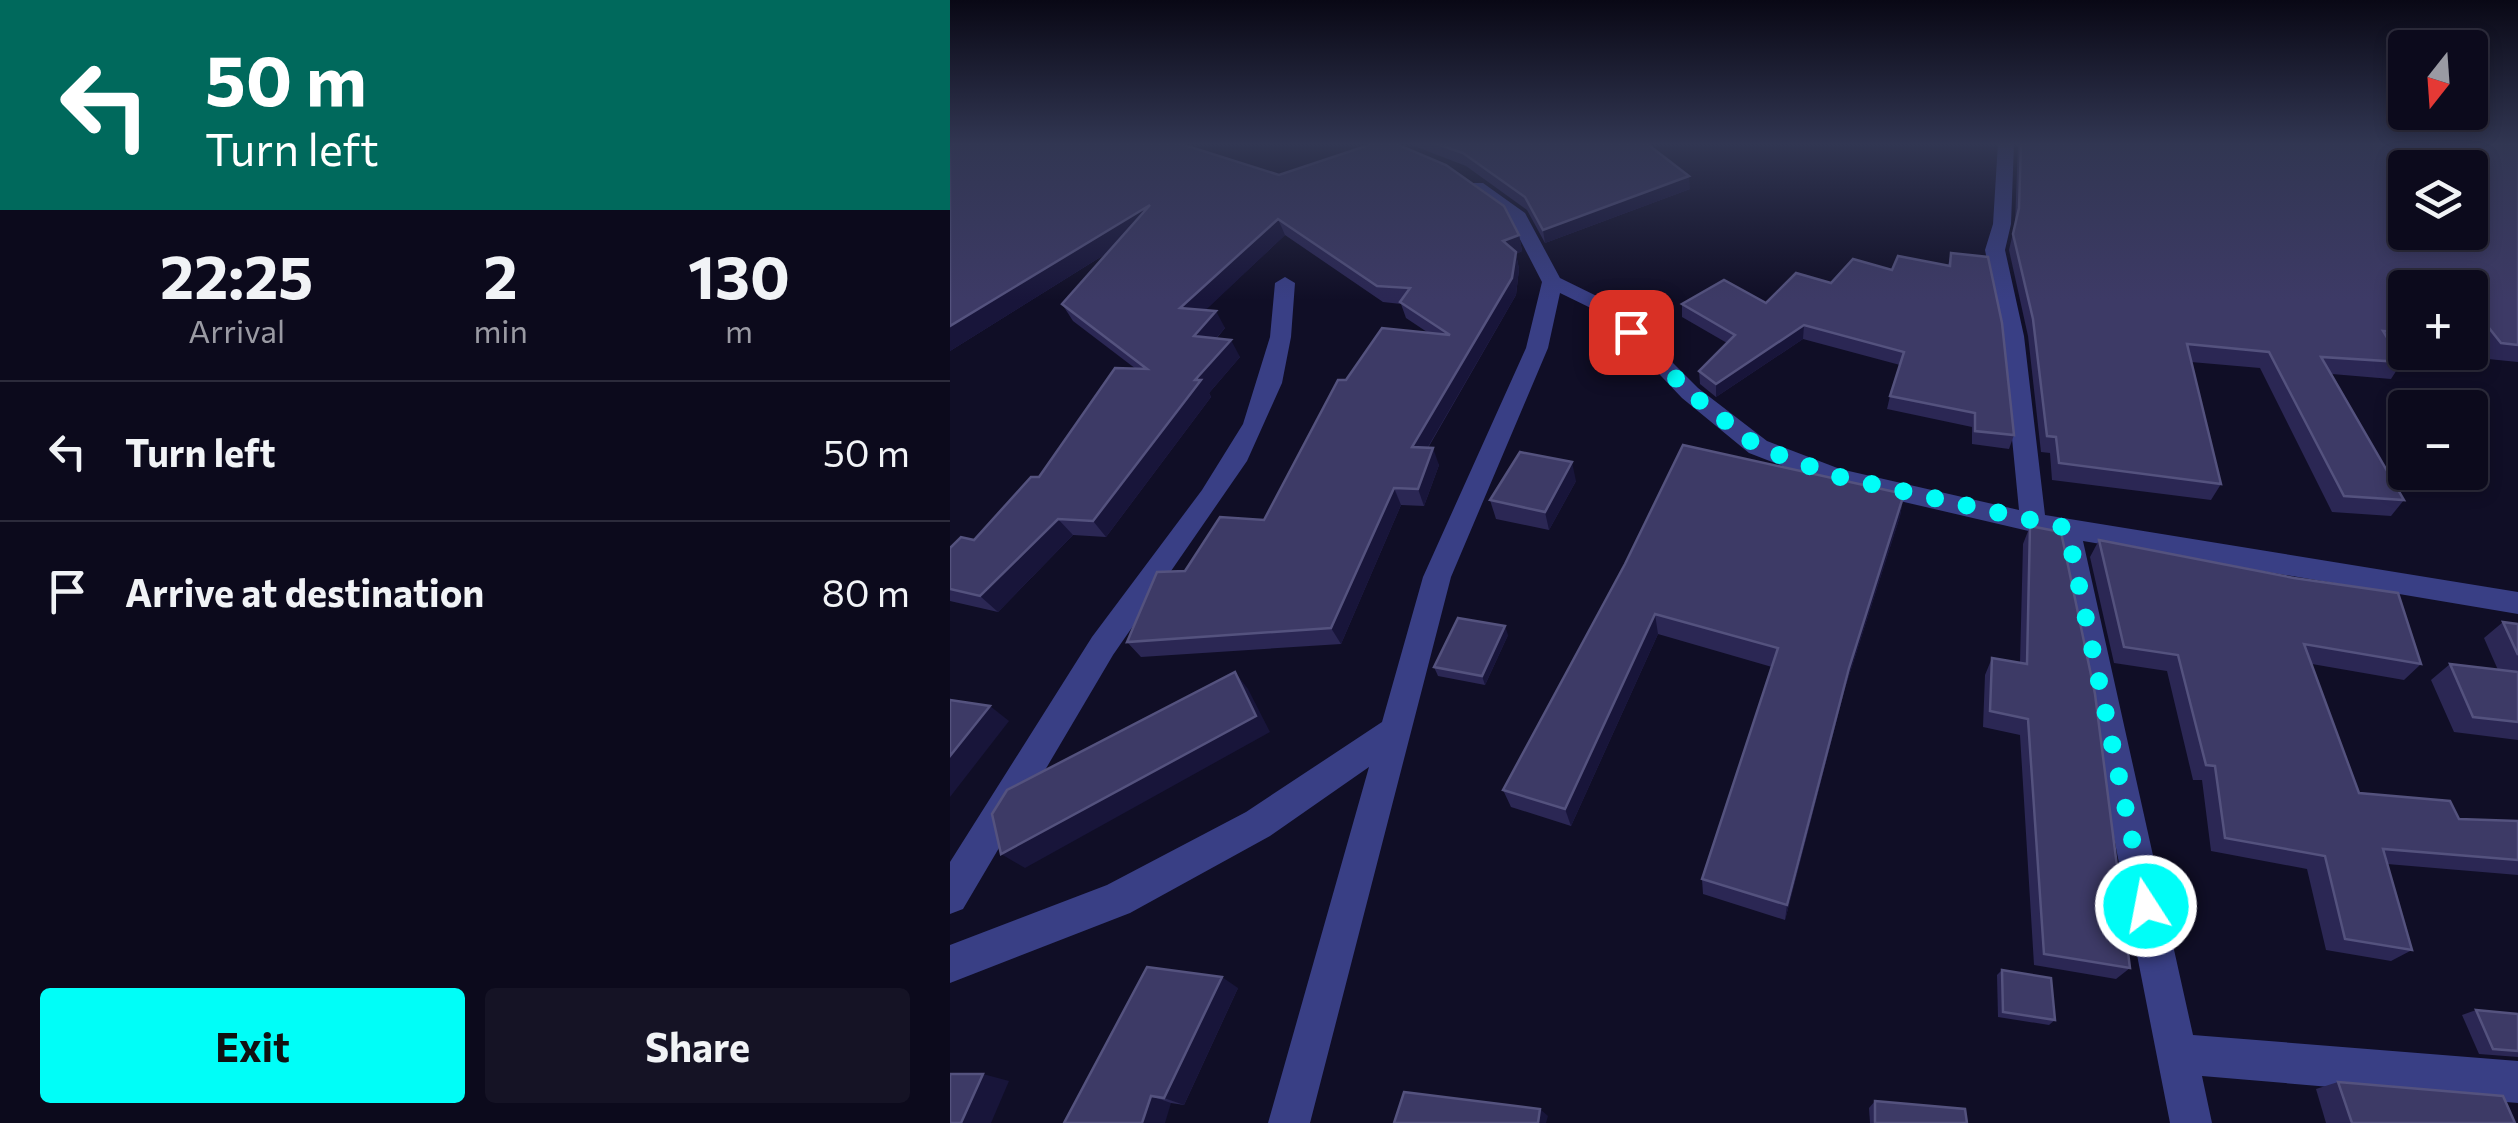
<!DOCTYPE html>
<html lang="en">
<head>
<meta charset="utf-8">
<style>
  :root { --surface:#0c0a1c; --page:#151325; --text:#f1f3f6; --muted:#9a9aa3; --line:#2c2b3b; --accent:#00fef8 }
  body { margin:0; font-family:Commissioner,sans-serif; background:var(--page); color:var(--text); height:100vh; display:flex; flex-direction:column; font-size:38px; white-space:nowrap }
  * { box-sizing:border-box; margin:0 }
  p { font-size:32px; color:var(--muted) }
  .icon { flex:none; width:55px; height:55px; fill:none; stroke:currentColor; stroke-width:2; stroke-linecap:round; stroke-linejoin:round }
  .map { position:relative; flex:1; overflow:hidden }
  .side { display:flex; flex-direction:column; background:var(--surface); width:950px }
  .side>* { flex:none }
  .top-card { background:#00695c; color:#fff; overflow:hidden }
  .needle { width:65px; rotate:197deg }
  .tools { position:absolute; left:1438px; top:30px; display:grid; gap:20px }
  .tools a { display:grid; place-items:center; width:100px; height:100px; border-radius:10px; background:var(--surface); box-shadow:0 5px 15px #0003,0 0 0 2px var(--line); font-size:50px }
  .pin { position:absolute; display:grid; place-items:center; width:85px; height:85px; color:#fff; margin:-42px; border-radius:20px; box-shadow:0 5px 15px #0006 }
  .me { position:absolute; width:110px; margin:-55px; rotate:349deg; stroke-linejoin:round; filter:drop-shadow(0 0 8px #0008) }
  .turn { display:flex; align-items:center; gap:35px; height:210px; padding:0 40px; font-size:45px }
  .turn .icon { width:130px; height:130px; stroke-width:2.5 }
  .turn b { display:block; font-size:70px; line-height:85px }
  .eta { display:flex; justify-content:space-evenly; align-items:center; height:170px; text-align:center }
  .eta b { font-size:60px; font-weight:700; line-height:70px }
  .primary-button { display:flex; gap:20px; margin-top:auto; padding:20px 40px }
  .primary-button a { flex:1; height:115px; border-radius:10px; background:var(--accent); color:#111; font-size:40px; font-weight:700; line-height:115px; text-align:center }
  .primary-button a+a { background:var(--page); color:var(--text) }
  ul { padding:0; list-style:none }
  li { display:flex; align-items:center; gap:30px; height:140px; padding:0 40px; border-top:2px solid var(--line) }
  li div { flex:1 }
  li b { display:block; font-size:38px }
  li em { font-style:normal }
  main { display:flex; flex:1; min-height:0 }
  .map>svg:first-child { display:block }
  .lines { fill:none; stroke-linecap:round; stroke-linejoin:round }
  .minor { fill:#393f85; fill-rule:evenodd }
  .wall { fill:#2b2754 }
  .shaded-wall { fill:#18153a }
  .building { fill:#3d3a66; stroke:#54527e; stroke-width:2.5; fill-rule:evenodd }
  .route { stroke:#00fef8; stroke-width:18; stroke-dasharray:0 32.4 }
</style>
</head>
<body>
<main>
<section class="side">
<div class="top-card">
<div class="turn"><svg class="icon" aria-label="left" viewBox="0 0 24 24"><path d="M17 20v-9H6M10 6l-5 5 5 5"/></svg><div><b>50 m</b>Turn left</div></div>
</div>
<div class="eta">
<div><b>22:25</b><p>Arrival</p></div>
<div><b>2</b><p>min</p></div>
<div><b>130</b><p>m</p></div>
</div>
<ul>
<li><svg class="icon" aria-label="left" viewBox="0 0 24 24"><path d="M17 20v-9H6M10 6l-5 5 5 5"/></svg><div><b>Turn left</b></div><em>50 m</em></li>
<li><svg class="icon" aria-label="arrive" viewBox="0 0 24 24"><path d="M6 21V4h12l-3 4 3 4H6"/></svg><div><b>Arrive at destination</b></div><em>80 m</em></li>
</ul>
<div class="primary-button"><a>Exit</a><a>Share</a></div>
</section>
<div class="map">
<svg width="1568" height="1123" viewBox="0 0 1568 1123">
  <rect width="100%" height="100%" fill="#100e26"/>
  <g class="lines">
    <!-- minor -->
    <g class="minor">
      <path d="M1048,143H1064L1061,224L1055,250L1074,336L1095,515L1568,592V614L1133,541L1243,1035L1568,1061V1103L1252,1076L1262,1123H1220L1105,537L885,486L799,453L732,398L651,313L610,293L598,348L501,577L360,1123H318L419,767L320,836L180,913L0,983V945L157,885L296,812L432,722L473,577L576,348L592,282L560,220L521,191V183H533L575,213L610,278L665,305L748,388L817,441L890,469L1069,510L1052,336L1035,250L1043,224Z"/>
      <path d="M335,277L345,283L341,337L332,383L297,461L163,655L13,909L0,914V862L142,637L252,490L293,424L320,337L325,283Z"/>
    </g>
  </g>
  <!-- wall -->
  <g class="wall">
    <path d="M0,143L234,144L329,175L569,235L572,251L566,254L569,269L566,295L478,448L489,465L474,506L451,505L391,644L191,657L177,642L235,571L314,520L396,380L477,332L456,318L451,304L433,302L335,235L255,310L275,328L266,339L290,357L259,393L261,397L156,537L123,535L48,612L0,601V548L24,540L89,477L186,369L123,321L112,304L157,253L0,351Z"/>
    <path d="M463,143H700L699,145L740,189L595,243L577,210L516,166L464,146Z"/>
    <path d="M1066,143H1541L1568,145V362L1538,359L1520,336V288H1455V334L1441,344L1452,362L1441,379L1382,374L1454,500L1441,516L1382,512L1310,368L1241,362L1271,484L1261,500L1102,480L1100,453L1091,452L1078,336L1059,250L1065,224L1068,143Z"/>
    <path d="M1001,253L1064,435L1059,449L1022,444V427L937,409L940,396L950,365L853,339L766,397L750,384L749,371L777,343L732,317V304L816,303L942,270L998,265Z"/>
    <path d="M626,481L599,530L546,519L540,500Z"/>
    <path d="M954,494L950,516L895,688L835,920L753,894L752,879L822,667L708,634L621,826L561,807L553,790L675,564Z"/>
    <path d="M1080,526L1180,968L1166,979L1084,965L1070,735L1033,727L1035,675L1042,658L1070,663L1073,544Z"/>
    <path d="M1149,540L1471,664L1454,680L1362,664L1409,793L1509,819L1568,821V875L1437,864L1462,950L1441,961L1376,950L1357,869L1261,851L1252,780H1243L1217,671L1164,663L1140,557Z"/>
    <path d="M1553,622L1568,624V740L1504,732L1481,680L1500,664L1548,670L1534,638Z"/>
    <path d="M558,635L535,685L488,676L484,667Z"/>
    <path d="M1052,970L1105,1020L1099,1025L1048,1017L1047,975Z"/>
    <path d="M288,988L234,1105L221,1103L114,1123Z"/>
    <path d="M1526,1010L1568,1014V1057L1529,1054L1512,1015Z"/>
    <path d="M1388,1082L1565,1123H1376L1366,1089Z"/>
    <path d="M925,1101L1017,1123H920L919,1108Z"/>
  </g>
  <!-- shaded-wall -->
  <g class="shaded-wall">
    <path d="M739,176L740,189L595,243L593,230Z"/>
    <path d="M200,205L208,221L0,351V326Z"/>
    <path d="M328,219L335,235L240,325L230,308Z"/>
    <path d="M569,235L572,251L566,254L569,269L566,295L468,464L462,447L553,241Z"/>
    <path d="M266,311L275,328L253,353L244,336Z"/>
    <path d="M854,325L853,339L766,397V384Z"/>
    <path d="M1455,326V334L1435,348L1446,332Z"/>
    <path d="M281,340L290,357L259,393L261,397L156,537L143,521L245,380Z"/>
    <path d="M483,448L489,465L474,506L468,489Z"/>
    <path d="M622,462L626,481L599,530L595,512Z"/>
    <path d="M444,488L451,505L391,644L381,628Z"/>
    <path d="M954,494L950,516L895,688L835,920L837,905L899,668Z"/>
    <path d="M108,519L123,535L48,612L30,596Z"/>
    <path d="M705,614L708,634L621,826L615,809Z"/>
    <path d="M555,626L558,635L535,685L532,676Z"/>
    <path d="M285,672L298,689L320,732L75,868L51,854Z"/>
    <path d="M40,706L59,721L0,797V756Z"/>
    <path d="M272,977L288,988L234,1105L214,1098Z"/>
    <path d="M33,1074L59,1081L41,1123H11Z"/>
    <path d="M201,1096L221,1103L215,1123H192Z"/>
    <path d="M590,1109L598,1116L596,1123H588Z"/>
  </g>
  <!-- building -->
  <g class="building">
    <path d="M0,143H228L329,175L425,143H444L496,165L554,206L569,235L553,241L566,252L562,278L462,447L483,448L468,489L444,488L381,628L177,642L207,572L235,571L270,517L314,520L388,380H396L432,328L500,335L450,302L460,288L427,286L328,219L230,308L266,311L244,336L281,340L245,380H251L143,521L108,519L30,596L0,589V548L11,537L24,540L81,477H89L165,368L197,369L112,304L200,205L0,326Z"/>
    <path d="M484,143H696L739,176L593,230L575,197L513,153Z"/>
    <path d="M1071,143H1541L1568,145V345L1551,343L1520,304V288H1455V326L1446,332L1433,331L1452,362L1371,357L1454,500L1394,496L1319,352L1237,344L1271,484L1109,463L1106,437L1097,436L1083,319L1063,234L1069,208ZM1455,168H1520V232H1455Z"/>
    <path d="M1001,253L1038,257L1052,323L1064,435L1025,431V413L940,396L954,352L854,325L766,384L749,371L785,335L732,304L774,280L816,303L846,273L881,283L903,259L942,270L948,256L1000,266Z"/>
    <path d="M733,445L954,494L899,668L837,905L752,879L828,648L705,614L615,809L553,790L675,564Z"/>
    <path d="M570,452L622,462L595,512L540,500Z"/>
    <path d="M1080,526L1111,532L1145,694L1180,968L1094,954L1078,719L1040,711L1042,658L1077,664Z"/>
    <path d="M1149,540L1344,578L1448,593L1471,664L1354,644L1409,793L1500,801L1509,819L1568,821V860L1433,849L1462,950L1395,939L1375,856L1275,838L1265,766L1256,765L1228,655L1174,647Z"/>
    <path d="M508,618L555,626L532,676L484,667Z"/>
    <path d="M1553,622L1568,624V655Z"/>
    <path d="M1500,664L1568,672V722L1523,717Z"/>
    <path d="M285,672L306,716L51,854L42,814L57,790Z"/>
    <path d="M0,700L40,706L0,756Z"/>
    <path d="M197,967L272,977L214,1098L201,1096L192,1123H114Z"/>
    <path d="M1052,970L1101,978L1105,1020L1053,1012Z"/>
    <path d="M1526,1010L1568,1014V1051L1543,1049Z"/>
    <path d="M0,1074H33L11,1123H0Z"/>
    <path d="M1388,1082L1553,1096L1565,1123H1402Z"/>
    <path d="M454,1092L590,1109L588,1123H444Z"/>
    <path d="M925,1101L1015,1109L1017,1123H925Z"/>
  </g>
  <!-- sky -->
  <linearGradient id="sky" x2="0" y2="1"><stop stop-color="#090815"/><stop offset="0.48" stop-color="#313652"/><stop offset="1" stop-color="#313652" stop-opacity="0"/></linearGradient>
  <rect width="1568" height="300" fill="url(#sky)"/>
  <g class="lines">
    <!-- route -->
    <path class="route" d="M681,332L740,393L808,447L886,476L1117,528L1196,906"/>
  </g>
</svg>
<div class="tools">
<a><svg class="needle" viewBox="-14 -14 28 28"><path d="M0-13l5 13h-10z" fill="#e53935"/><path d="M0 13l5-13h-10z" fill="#9a9aa3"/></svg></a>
<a><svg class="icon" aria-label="layers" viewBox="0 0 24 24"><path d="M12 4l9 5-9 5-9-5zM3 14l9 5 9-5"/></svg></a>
<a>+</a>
<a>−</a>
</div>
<div class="pin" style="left:681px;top:332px;background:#d93025"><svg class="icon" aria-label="arrive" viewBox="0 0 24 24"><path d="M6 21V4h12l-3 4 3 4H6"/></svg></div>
<svg class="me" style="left:1196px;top:906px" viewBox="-20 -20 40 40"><circle r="17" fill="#00fef8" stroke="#fff" stroke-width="3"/><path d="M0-11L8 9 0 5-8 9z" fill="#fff"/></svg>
</div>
</main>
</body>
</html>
